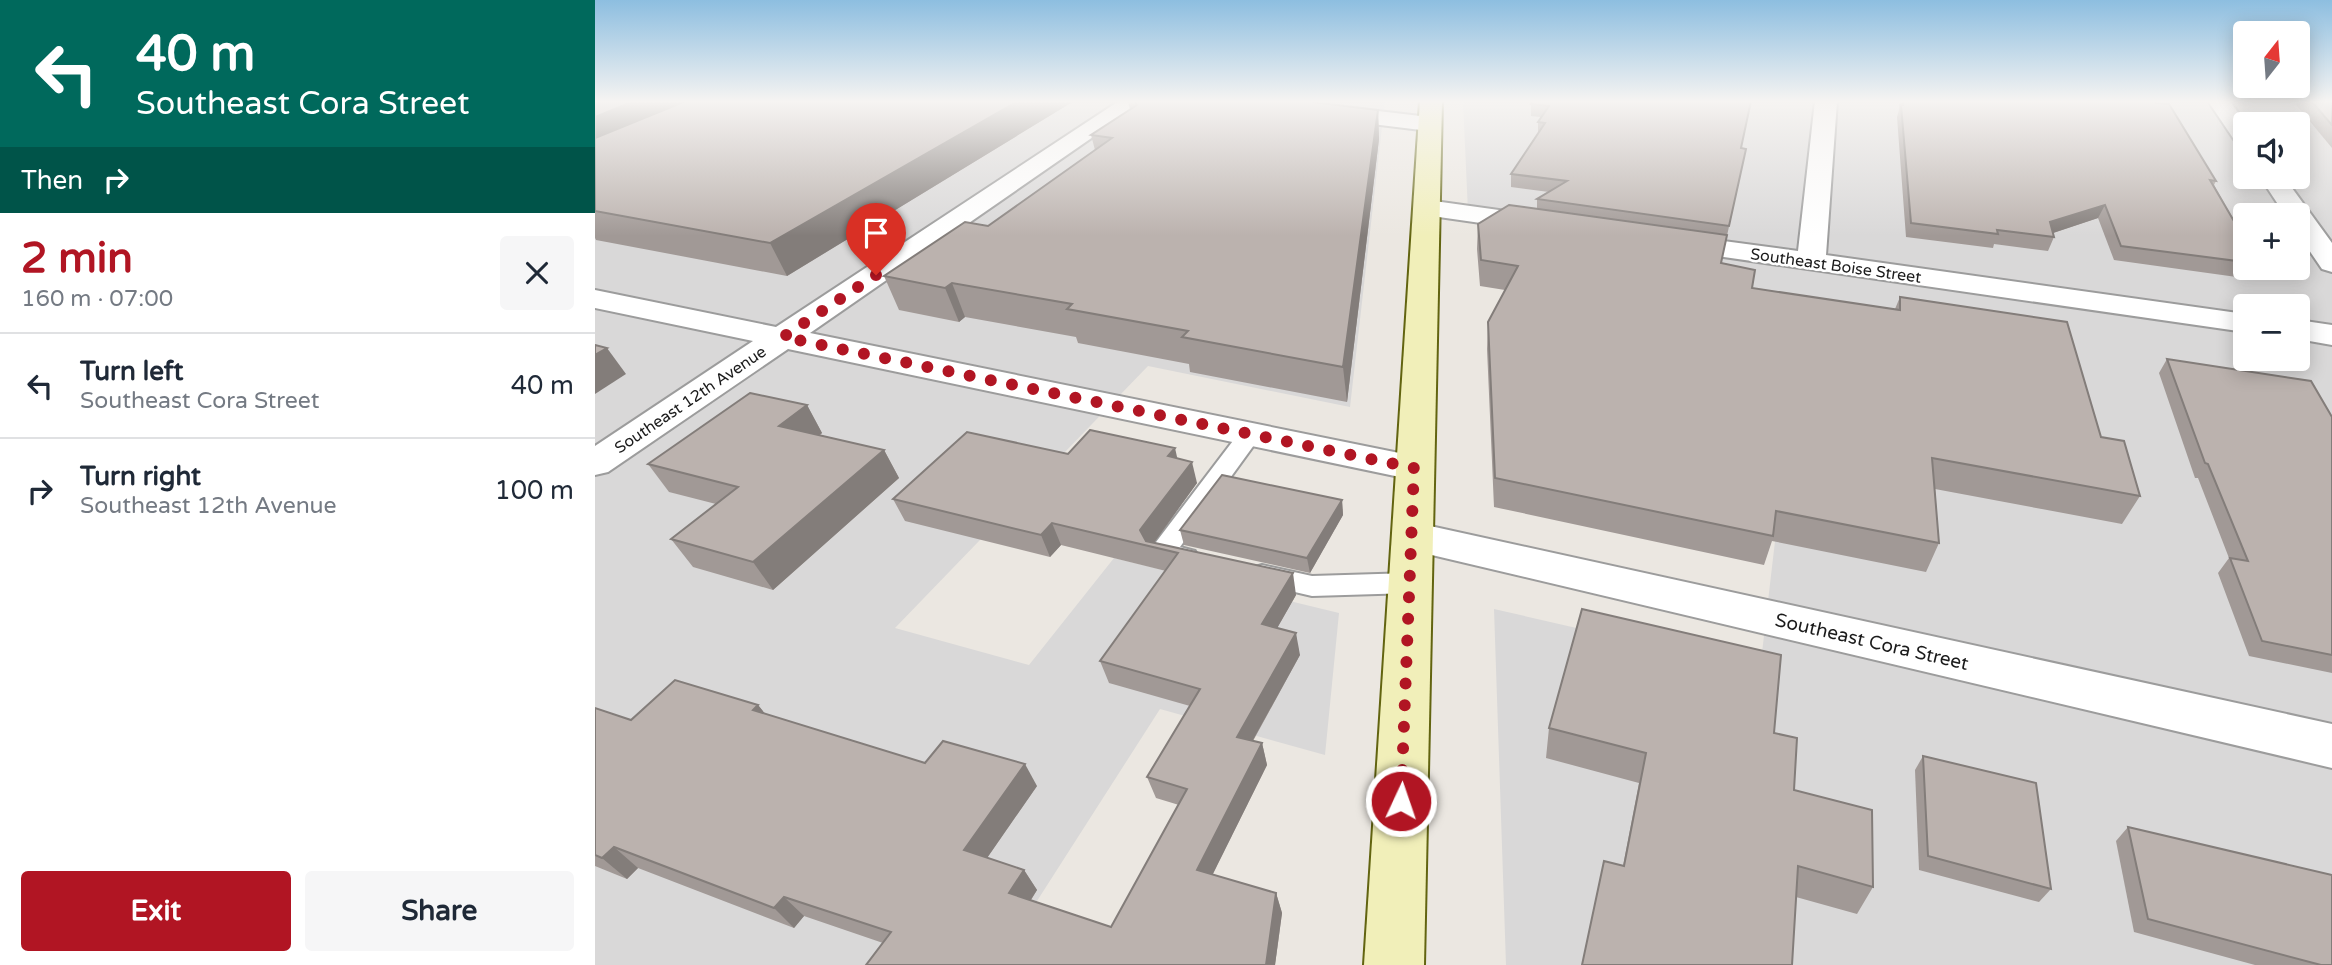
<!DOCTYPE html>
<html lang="en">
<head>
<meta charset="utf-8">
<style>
  :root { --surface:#fff; --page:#f6f6f7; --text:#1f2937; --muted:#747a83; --line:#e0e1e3; --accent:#b11523 }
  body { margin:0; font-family:"Varela Round",sans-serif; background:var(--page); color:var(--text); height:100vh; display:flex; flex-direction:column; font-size:26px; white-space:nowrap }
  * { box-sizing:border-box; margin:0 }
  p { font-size:23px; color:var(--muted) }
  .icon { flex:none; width:38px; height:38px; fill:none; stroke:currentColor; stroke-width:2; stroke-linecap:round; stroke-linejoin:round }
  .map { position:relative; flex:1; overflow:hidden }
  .sheet { display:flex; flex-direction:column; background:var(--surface); width:595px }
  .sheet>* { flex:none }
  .banner { background:#00695c; color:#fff; overflow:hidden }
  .needle { width:46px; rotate:17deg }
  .fabs { position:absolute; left:1638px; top:21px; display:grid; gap:14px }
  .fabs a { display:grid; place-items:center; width:77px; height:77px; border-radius:7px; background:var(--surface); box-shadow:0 4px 18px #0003; font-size:35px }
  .pin { position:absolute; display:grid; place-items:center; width:60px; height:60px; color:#fff; margin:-72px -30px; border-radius:50% 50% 50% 0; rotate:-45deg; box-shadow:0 0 7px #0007 }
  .pin .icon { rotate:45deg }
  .me { position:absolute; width:77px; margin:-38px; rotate:3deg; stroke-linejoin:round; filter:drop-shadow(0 0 5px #0008) }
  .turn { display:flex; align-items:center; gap:24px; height:147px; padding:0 21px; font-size:32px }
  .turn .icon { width:91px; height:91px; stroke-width:2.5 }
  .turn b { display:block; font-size:49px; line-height:60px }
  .then { display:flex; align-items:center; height:66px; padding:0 21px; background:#0003; gap:14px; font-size:26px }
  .round { display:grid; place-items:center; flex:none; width:74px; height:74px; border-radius:7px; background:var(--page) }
  .summary { display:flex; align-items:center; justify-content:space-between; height:119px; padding:0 21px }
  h1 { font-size:42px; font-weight:700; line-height:52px; color:var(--accent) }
  .button { display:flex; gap:14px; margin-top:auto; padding:14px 21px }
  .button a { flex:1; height:80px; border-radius:7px; background:var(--accent); color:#fff; font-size:28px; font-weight:700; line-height:80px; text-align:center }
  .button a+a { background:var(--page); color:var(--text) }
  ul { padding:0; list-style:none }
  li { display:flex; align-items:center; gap:21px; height:105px; padding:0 21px; border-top:2px solid var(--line) }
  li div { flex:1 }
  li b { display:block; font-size:26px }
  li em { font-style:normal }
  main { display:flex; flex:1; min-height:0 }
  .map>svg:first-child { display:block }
  .residential { fill:#d9d8d8; fill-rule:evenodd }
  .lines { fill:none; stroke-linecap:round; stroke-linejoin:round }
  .service-casing { stroke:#9c9c9c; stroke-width:4 }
  .minor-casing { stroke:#9c9c9c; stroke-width:4 }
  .secondary-casing { stroke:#626410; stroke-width:4 }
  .service { fill:#fff; fill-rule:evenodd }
  .minor { fill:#fff; fill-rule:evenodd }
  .secondary { fill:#f1efb9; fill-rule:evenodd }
  .wall { fill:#a19996 }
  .shaded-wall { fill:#837d7a }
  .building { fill:#bbb2ae; stroke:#837d7a; stroke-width:2 }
  .route { stroke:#b11523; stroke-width:12; stroke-dasharray:0 21.6 }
  .labels { text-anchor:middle; stroke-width:5; stroke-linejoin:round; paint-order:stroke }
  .far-street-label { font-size:16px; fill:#1b1b1b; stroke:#fff }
  .street-label { font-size:19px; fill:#1b1b1b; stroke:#fff }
</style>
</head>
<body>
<main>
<section class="sheet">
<div class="banner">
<div class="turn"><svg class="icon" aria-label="left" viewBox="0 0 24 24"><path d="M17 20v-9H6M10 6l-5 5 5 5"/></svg><div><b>40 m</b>Southeast Cora Street</div></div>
<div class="then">Then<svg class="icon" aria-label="right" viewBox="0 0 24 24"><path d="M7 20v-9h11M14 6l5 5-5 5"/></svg></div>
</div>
<div class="summary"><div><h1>2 min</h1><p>160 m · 07:00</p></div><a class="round"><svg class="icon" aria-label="close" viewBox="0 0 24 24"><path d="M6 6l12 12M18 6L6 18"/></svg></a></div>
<ul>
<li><svg class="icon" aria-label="left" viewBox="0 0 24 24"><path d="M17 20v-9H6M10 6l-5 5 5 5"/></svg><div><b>Turn left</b><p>Southeast Cora Street</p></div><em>40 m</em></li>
<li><svg class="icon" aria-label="right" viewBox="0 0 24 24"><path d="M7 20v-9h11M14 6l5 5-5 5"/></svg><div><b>Turn right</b><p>Southeast 12th Avenue</p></div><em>100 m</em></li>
</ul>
<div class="button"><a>Exit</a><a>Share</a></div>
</section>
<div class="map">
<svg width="1737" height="965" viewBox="0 0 1737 965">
  <rect width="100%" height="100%" fill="#ebe7e1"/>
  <!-- residential -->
  <g class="residential">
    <path d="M0,101H790L755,407L553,366L300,628L434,665L519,558L744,613L730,755L565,709L401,965H0Z"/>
    <path d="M868,101H1737V965H911L899,609L1165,670L1196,404L873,212ZM1650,124H1703V177H1650ZM1650,215H1703V268H1650ZM1650,306H1703V359H1650Z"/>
  </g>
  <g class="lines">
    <defs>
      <g id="service">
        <path d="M655,427L663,429L667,434L585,547L600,551L604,558L600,565L591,568L558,560L554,553L558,546L647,429Z"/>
        <path d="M667,565L717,576L816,573L826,576L830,583L826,590L816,593L717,596L657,582L653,575L657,568Z"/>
      </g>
      <g id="minor">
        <path d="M524,101H550L215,333L819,456L832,459L838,468L832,477L819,480L193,349L13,472L0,475V446L158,341L0,308V290L181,327Z"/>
        <path d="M628,101H698L834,117L842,119L845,124L842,129L834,131L639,107L631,106Z"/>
        <path d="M1220,101H1242L1231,255L1650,314V332L1066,248L1062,242L1066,236L1076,234L1203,251Z"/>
        <path d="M1613,101H1635L1651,124L1650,146L1642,144Z"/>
        <path d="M1665,177H1689L1737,243V272L1727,269L1703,234V215H1690Z"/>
        <path d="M832,200L948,216L958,218L962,224L958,230L948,232L823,214L819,208L823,202Z"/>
        <path d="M1703,320L1737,325V345L1703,339Z"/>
        <path d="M817,522L1737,724V768L803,547L797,537L803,527Z"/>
      </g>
      <path id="secondary" d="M825,101H847L829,965H769Z"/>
    </defs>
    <!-- service casing -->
    <use href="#service" class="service-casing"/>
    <!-- minor casing -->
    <use href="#minor" class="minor-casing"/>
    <!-- secondary casing -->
    <use href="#secondary" class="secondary-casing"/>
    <!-- service -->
    <use href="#service" class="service"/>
    <!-- minor -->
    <use href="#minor" class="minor"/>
    <!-- secondary -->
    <use href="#secondary" class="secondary"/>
  </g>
  <!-- wall -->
  <g class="wall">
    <path d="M0,101H479L192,276L1,240L0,238Z"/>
    <path d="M533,101H708L783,110L784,139L752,402L595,372L594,364L483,343L481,337L370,317L364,322L304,310L289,276L393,226L500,150L496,135L535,110Z"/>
    <path d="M938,101L1151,149L1126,263L1157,288L1300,309L1305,297L1506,437L1545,496L1527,524L1340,489L1344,543L1331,572L1177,541L1169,565L899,507L892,349L893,322L910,290L885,286L882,249L883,224L942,209V199L954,192L916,187V174L943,134V122L946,117L936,116V104Z"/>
    <path d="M1304,101H1560L1621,181L1619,185L1650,240V268H1662L1656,279L1519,260L1503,218L1458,233L1459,237L1453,251L1399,244L1398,248L1311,237L1302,117L1304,110Z"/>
    <path d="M1698,101H1737V148Z"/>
    <path d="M1572,359L1737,417V673L1654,656L1623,573L1634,558L1603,478H1600L1564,373Z"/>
    <path d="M212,405L227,433L225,435L289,450L304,478L178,590L98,567L76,539L121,504L74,492L53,464Z"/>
    <path d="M473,454L582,458L602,483L559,542L701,595L682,628L705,655L658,741L667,743L672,765L617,875L681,893L687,913L680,965H271L288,943L209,916L199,928L43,868L32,879L0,866V708L36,720L163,705L170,714L330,763L442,786L392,858L429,870L442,890L436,900L516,927L584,805L561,798L552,777L595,706L514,683L505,661L571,571L466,545L455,557L310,521L298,499Z"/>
    <path d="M747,500L748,515L715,573L589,545L585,530Z"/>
    <path d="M954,728L1179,733L1199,790L1278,887L1262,914L1201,897L1028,866L1044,783L951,758Z"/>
    <path d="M1328,756L1456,889L1444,902L1324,870L1320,770Z"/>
    <path d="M1533,827L1737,965H1660L1539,932L1521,841Z"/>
  </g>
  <!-- shaded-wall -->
  <g class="shaded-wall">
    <path d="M39,101H121L0,154V117Z"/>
    <path d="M423,101H479L192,276L175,243Z"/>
    <path d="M783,110L784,139L752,402L748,367Z"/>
    <path d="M1510,205L1503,218L1449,236L1455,222Z"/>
    <path d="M357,283L370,317L364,322L350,288Z"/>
    <path d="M12,348L31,374L0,394V355Z"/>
    <path d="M212,405L227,433L201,453L184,426Z"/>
    <path d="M580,448L585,470L573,456Z"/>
    <path d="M289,450L304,478L178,590L158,562Z"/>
    <path d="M597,462L602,483L556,547L550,545L545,530Z"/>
    <path d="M747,500L748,515L715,573L712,558Z"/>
    <path d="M457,523L466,545L455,557L446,535Z"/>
    <path d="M698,573L701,595L672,646L667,624Z"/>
    <path d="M701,633L705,655L648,758L642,737Z"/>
    <path d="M163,705L181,727L158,710Z"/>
    <path d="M667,743L672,765L610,890L602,870Z"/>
    <path d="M430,764L442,786L383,871L369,850Z"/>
    <path d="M19,847L43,868L32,879L7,858Z"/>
    <path d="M429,870L442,890L428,912L414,893Z"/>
    <path d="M681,893L687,913L680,965H671Z"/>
    <path d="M189,897L209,916L199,928L179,908Z"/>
  </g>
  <!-- building -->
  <g class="building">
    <path d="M0,101H39L0,117Z"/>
    <path d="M91,101H423L175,243L0,211V138Z"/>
    <path d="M540,101H708L783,110L748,367L587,337L593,331L472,309L477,304L357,283L350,288L289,276L370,222L393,226L517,138L496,135L542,105Z"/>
    <path d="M938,101H1156L1146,148L1151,149L1134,226L942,199L972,181L916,174L950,123L943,122L954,106L936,104Z"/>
    <path d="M1308,101H1560L1561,103L1574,104L1621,181L1615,180L1650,240V262L1526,246L1510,205L1455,222L1459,237L1402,230L1403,234L1316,223L1306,105H1308Z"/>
    <path d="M1716,101H1737V125Z"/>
    <path d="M914,205L1132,235L1126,263L1160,270L1157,288L1305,310V297L1472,322L1506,437L1529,441L1545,496L1337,458L1344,543L1181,511L1178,536L900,478L893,322L923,266L886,260L883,224Z"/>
    <path d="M0,345L12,348L0,355Z"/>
    <path d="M1572,359L1716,381L1737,417V655L1667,641L1635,558L1653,561L1613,464L1610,463Z"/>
    <path d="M155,393L212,405L184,426L289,450L158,562L76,539L143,487L53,464Z"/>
    <path d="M495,430L580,448L573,456L597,462L545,530L551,541L698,573L667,624L701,633L642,737L667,743L602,870L681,893L671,965H271L296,932L189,897L179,908L19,847L7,858L0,855V708L36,720L80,680L163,705L158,710L330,763L348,741L430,764L369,850L429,870L414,893L516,927L592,789L552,777L605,689L505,661L583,553L457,523L446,535L298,499L372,432L473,454Z"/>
    <path d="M627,475L747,500L712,558L585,530Z"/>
    <path d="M987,609L1186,655L1179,733L1202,738L1199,790L1277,810L1278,887L1203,866L1197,965H987L1009,861L1029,866L1051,753L954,728Z"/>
    <path d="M1328,756L1441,783L1456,889L1333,856Z"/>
    <path d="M1533,827L1737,875V965H1726L1553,919Z"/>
  </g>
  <!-- sky -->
  <linearGradient id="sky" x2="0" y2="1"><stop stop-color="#8dbee0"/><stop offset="0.43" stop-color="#f6f4f2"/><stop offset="1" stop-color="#f6f4f2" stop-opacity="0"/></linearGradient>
  <rect width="1737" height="236" fill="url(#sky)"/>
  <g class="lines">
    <!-- route -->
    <path class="route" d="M281,275L188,337L819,468L806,801"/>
  </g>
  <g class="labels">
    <!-- far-street labels -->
    <g class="far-street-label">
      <text transform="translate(1241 265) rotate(8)" y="6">Southeast Boise Street</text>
      <text transform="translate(95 399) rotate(-34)" y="6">Southeast 12th Avenue</text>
    </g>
    <!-- street labels -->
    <g class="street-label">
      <text transform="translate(1277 641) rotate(13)" y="7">Southeast Cora Street</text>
    </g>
  </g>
</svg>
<div class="fabs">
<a><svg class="needle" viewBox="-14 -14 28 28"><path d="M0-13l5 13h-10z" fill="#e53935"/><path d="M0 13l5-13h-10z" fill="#747a83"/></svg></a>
<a><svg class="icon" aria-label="sound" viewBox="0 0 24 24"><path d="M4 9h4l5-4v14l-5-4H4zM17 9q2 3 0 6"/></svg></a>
<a>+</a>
<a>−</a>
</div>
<div class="pin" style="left:281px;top:275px;background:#d93025"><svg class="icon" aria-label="arrive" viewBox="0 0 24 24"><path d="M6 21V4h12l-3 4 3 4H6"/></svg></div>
<svg class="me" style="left:806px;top:801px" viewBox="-20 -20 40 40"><circle r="17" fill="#b11523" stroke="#fff" stroke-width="3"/><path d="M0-11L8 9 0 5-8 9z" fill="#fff"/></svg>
</div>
</main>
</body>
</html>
